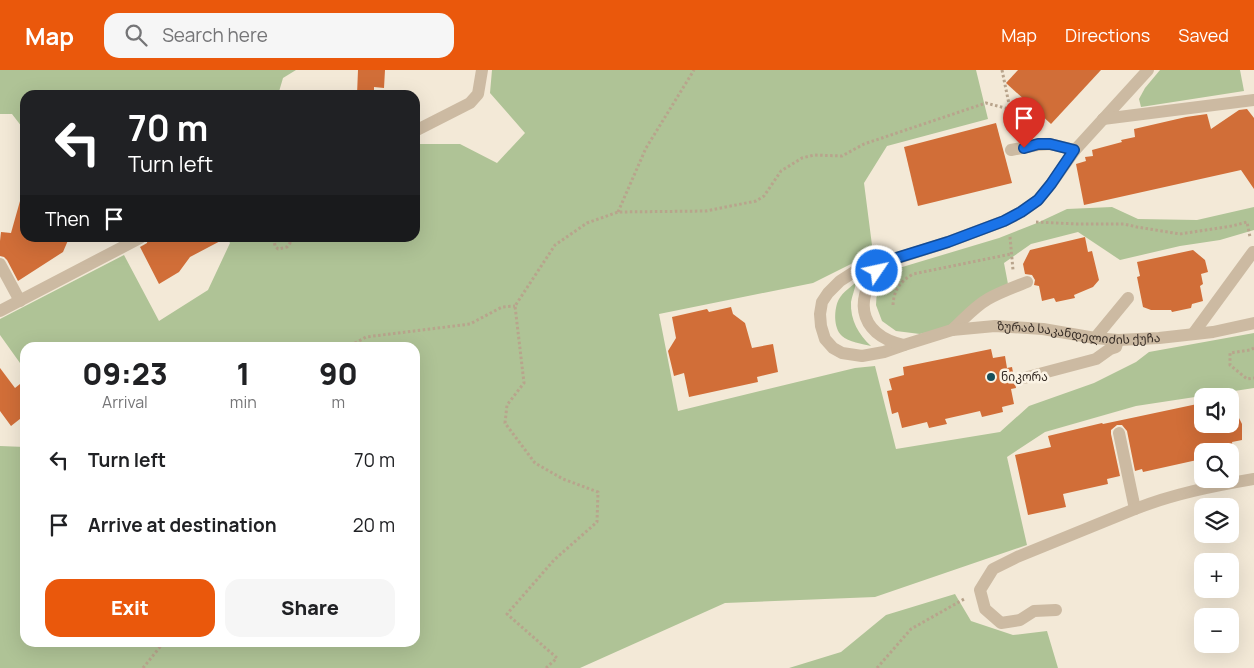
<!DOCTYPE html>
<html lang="en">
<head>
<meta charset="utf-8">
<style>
  :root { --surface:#fff; --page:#f6f6f6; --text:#202124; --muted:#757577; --accent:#ea580c }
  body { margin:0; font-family:Manrope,"Noto Sans Georgian",sans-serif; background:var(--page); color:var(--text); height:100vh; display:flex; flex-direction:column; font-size:19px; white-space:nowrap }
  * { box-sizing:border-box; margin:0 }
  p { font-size:16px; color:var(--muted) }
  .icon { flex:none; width:28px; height:28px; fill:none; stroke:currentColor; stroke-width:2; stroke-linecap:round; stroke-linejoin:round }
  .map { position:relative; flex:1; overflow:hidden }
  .panel { position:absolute; left:20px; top:272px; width:400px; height:305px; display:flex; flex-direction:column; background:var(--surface); border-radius:15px; box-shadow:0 5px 20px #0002 }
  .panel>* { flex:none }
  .top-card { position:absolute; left:20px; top:20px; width:400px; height:152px; border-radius:15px; box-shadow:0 5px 20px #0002; background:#202124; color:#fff; overflow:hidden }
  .buttons { position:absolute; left:1194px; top:318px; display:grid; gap:10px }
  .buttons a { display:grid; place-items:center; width:45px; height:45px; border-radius:10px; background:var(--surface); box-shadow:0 5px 20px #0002; font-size:25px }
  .pin { position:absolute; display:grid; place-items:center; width:42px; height:42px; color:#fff; margin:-51px -21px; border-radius:50% 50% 50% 0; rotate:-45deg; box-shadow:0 0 5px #0007 }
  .pin .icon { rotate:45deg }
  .me { position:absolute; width:55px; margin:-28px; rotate:56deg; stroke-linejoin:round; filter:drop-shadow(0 0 4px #0008) }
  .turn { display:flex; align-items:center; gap:18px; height:105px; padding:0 25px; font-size:22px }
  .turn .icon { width:65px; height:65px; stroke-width:2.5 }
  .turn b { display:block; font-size:35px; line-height:42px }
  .then { display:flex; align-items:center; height:48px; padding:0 25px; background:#0003; gap:10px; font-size:19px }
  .eta { display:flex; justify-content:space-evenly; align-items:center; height:85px; text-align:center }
  .eta b { font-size:30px; font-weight:800; line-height:35px }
  .button { display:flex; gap:10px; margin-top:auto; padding:10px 25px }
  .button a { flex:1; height:58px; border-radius:15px; background:var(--accent); color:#fff; font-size:20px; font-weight:800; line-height:58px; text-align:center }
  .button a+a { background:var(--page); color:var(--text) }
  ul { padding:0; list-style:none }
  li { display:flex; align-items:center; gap:15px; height:65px; padding:0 25px }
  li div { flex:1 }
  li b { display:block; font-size:19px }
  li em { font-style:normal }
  header { display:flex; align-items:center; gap:30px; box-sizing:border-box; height:70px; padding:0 25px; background:var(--accent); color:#fff }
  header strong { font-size:24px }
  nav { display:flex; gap:28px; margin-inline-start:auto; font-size:18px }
  .search { width:350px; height:45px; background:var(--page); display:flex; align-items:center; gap:12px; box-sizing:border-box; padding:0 18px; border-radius:15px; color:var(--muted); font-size:19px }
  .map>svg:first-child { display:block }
  .green { fill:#afc396 }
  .building { fill:#d16e38 }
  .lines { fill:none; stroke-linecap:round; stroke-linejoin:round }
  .path { stroke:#b8a48c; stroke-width:3; stroke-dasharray:2.5 2.5; stroke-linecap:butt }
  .lane { stroke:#ccbaa2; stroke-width:12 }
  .street { stroke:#ccbaa2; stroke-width:12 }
  .route-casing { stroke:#114b97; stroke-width:12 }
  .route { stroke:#1a73e8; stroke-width:9 }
  .poi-dot { fill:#174f5b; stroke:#fbf3e4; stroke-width:2 }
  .labels { text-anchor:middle; stroke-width:5; stroke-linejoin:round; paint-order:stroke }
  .street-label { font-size:12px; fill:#362c25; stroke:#fbf3e4 }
  .poi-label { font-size:12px; fill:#362c25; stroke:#fbf3e4; text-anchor:start }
</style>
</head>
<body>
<header>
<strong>Map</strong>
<div class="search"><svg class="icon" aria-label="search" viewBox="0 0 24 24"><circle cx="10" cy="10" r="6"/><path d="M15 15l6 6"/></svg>Search here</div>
<nav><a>Map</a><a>Directions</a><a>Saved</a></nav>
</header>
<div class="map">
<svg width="1254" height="598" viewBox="0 0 1254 598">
  <rect width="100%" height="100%" fill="#f3e9d7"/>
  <!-- green -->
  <g class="green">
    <path d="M0,0H296L283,8L278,25H25V61L12,44H0Z"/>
    <path d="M492,0H976L988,49L887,76L864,113L873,183L813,213L659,244L678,341L855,298L875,296L896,379L1000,362L1029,336L1094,313L1136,292L1149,282L1254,263V318L1136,336L1045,362L1007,387L1027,475L875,527L725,533L580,598H0V376L25,377V572H415V278H25V300L0,265V249L124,185L159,251L208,220L230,173L227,168H415V74H460L497,93L525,63L490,23Z"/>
    <path d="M1160,0H1240L1244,21L1141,37L1139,29L1145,18Z"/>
    <path d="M1112,137L1138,149L1197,150L1254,137V160L1220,170L1180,176L1120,190L1078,162L1031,174L1004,193L1008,214L966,253L920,264L896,261L882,251L876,235L877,219L884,210L899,198L999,168L1037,153L1067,139Z"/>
    <path d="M856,212C855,219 852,226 851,232C850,250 859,265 871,276C863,274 848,272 842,266C833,258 834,238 839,229C843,222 851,217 856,212Z"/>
    <path d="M955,524L971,551L1013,565L1047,561L1058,598H789L841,582L886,545Z"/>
  </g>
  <!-- building -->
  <g class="building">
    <path d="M358,0H385L384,18L374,17V25H357Z"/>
    <path d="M1018,0H1101L1051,54L1006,13Z"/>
    <path d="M1247,39L1254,48V119L1241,100L1084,135L1076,94L1086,91L1085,87L1093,86L1092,80L1122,72L1121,70L1135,67L1134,59L1186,47L1207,44L1211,59L1239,40Z"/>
    <path d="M996,53L1012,113L918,136L904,77Z"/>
    <path d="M20,131H25V168H69L63,182L18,211L7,190L4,187L0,186V171L1,162L11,163Z"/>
    <path d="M1085,167L1088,182L1092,181L1099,210L1093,217L1074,225L1075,228L1056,232L1054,228L1042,231L1039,216L1034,215L1035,210L1032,205L1025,204L1023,194L1030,180Z"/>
    <path d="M148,168H226L190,187L179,202L159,214L140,177L147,173Z"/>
    <path d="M1193,180L1205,190L1208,202L1201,204L1203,214L1200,216L1203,231L1192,234L1191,238L1172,242L1171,240H1151L1143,237L1137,207L1140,206L1137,192Z"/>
    <path d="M731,237L733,244L745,253L752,278L773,274L778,302L757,307L758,312L689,327L684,303L674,306L668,281L676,268L672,247L707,239L709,242Z"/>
    <path d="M991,279L993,288L1005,286L1007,298L1012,297L1016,318L1011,319L1014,334L1002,337L1003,342L982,347L980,341L945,349L947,354L929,358L927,352L902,358L898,342L892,344L887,321L892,320L889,309L904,305L903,297Z"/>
    <path d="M0,298L15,318L25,310V345L11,356L0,341Z"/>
    <path d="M1202,333V354H1230V348L1238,346L1242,354V370L1232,372L1235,387L1230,388V381H1202V394L1198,395L1197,390L1143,402L1142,399L1135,401L1127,361L1122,355H1117L1111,360V364L1120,406L1107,409L1108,414L1063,424L1066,437L1028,445L1015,385L1051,377L1048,366L1102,353L1103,354Z"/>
  </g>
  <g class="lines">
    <!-- path -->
    <g class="path">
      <path d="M1002,0L1015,63"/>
      <path d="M618,142L646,78L694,0"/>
      <path d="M1036,152L1076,154H1124L1137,157L1180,164L1232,156L1247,152L1250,167"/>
      <path d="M1010,167L1013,200"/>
      <path d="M274,168L275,176L278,179L287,177L290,173V168"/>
      <path d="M893,235C894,219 900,212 913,204L1011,184"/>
      <path d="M346,278L366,267L470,254L502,237L515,236"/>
      <path d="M1254,278L1250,280L1230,283V295L1247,309L1254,308"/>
      <path d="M143,598L164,572"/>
      <path d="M546,598L557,588L507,544L554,490L597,452L598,422L563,409L535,393L505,353L507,335L524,313L515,236L555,175L587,153L618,142L706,141L756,131L764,126L781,101L802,88L814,85L842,86L864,74L986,33L1009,39L1029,35"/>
      <path d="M877,598L911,559L966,528"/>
    </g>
    <!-- lane -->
    <g class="lane">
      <path d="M1011,80L1037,75L1050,74L1075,80"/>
      <path d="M0,194L20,231"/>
      <path d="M952,260C963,250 974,237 988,229C1000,222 1014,217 1027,212"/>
      <path d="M1193,264L1253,182"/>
      <path d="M1095,268L1128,228"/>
      <path d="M1024,308L1096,289L1110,279L1116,277L1118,270"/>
      <path d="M1119,363L1135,439"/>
    </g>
    <!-- street -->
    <g class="street">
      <path id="s1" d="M1148,0L1075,80L1051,114L1038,130L1021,142L1004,151L948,172L854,202L840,211L828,223L822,232L820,244L821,256L825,269L833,278L842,283L862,286L884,282L904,275L952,260L995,256L1043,259L1095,268L1118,270L1159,268L1213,262L1254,253"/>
      <path d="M1103,49L1254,30"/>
      <path d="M415,61L470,33L478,24L482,0"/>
      <path d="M886,193C852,223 856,265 904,275"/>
      <path d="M0,241L140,168"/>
      <path d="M1056,540L1034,541L1020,550L1001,553L985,539L980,520L993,499L1017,487L1135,439C1173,424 1213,416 1254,409"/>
    </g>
  </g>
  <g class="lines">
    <defs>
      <path id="route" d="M877,201L890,190L948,172L1004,151L1021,142L1038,130L1051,114L1074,80L1050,74H1038L1024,78"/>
    </defs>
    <!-- route casing -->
    <use href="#route" class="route-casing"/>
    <!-- route -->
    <use href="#route" class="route"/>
  </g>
  <!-- markers -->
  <circle class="poi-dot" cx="991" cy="307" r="5"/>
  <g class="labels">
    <!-- street labels -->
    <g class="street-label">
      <text dy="4" stroke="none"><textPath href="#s1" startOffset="715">ზურაბ საკანდელიძის ქუჩა</textPath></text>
    </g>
    <!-- poi labels -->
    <g class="poi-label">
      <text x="1001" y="311">ნიკორა</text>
    </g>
  </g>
</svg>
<div class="buttons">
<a><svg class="icon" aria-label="sound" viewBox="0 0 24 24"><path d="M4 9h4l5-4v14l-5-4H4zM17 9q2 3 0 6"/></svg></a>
<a><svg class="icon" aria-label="search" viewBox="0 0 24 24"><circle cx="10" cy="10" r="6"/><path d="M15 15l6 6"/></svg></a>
<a><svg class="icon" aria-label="layers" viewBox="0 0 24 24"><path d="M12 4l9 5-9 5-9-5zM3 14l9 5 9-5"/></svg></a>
<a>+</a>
<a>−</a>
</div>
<div class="pin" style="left:1024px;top:78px;background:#d93025"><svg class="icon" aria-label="arrive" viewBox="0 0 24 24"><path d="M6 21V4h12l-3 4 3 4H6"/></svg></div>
<svg class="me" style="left:877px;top:201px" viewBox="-20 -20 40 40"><circle r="17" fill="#1a73e8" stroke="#fff" stroke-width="3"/><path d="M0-11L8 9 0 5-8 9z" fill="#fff"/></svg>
<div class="top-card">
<div class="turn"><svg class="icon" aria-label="left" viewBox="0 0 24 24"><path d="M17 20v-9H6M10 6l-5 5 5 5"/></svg><div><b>70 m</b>Turn left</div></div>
<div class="then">Then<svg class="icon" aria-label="arrive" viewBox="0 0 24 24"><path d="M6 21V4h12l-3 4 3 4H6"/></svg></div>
</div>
<section class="panel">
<div class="eta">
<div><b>09:23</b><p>Arrival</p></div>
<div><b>1</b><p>min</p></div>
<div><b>90</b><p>m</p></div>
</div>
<ul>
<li><svg class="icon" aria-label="left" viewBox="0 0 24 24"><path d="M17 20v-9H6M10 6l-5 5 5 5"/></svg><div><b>Turn left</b></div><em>70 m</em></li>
<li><svg class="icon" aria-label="arrive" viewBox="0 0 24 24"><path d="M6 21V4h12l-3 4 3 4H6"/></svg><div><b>Arrive at destination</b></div><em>20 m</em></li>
</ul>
<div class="button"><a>Exit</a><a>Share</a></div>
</section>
</div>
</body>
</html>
